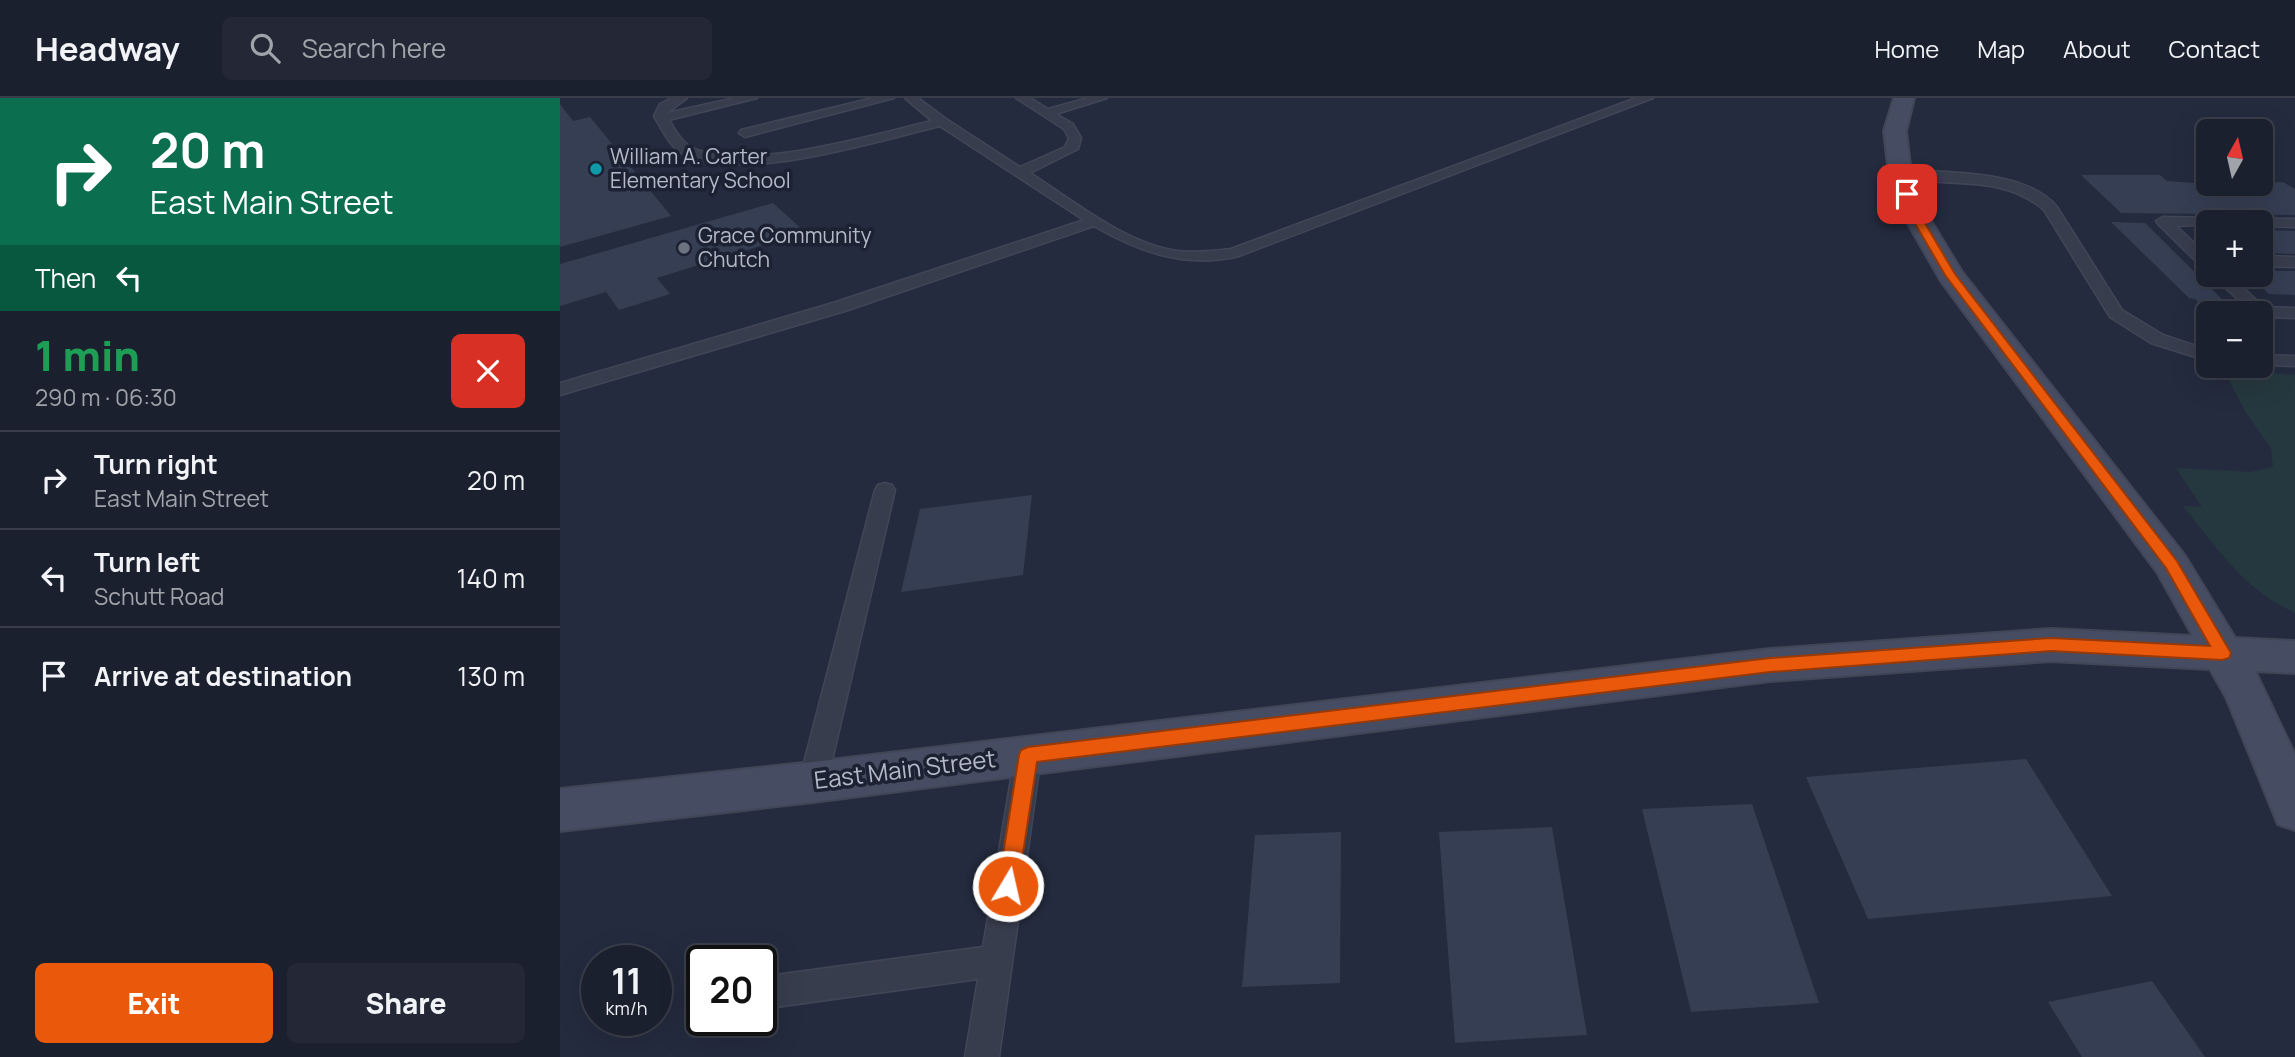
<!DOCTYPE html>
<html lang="en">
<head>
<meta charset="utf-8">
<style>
  :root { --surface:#1b202e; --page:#242836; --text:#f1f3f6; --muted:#a0a3aa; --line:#393e4a; --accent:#ea580c }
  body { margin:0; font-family:Manrope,sans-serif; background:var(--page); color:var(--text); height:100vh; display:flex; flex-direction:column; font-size:26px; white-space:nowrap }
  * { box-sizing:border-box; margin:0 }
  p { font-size:23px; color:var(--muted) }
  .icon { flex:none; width:38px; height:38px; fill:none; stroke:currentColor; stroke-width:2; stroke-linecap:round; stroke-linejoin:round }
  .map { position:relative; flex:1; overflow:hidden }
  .side { display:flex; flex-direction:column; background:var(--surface); width:560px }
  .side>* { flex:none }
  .guide { background:#0b6e4f; color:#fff; overflow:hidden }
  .needle { width:46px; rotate:8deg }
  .controls { position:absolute; left:1636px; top:21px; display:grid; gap:14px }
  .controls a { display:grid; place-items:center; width:77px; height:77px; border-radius:10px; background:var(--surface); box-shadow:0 7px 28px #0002,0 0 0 2px var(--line); font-size:35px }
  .speed { position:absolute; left:21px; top:847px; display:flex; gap:14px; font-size:35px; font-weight:700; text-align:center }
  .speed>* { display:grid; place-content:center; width:91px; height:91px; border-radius:50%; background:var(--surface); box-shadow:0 7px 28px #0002,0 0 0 2px var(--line); line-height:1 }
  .speed small { font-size:18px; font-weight:400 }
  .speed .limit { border:4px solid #111; border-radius:10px; background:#fff; color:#111 }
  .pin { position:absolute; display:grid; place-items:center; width:60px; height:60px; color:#fff; margin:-30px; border-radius:14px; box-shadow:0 4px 10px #0006 }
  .me { position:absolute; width:77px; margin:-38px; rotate:9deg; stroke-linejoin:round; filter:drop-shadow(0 0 5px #0008) }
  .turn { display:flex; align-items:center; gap:24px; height:147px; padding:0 35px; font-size:32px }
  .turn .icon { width:91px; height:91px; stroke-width:2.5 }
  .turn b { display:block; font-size:49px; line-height:60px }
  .then { display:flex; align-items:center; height:66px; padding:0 35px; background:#0003; gap:14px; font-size:26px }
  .round { display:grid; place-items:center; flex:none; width:74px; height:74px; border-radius:10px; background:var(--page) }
  .head { display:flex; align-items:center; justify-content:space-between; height:119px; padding:0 35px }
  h1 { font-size:42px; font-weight:800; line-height:52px; color:#1e9e55 }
  .cta { display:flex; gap:14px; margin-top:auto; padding:14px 35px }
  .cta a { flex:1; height:80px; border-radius:10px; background:var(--accent); color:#fff; font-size:28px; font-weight:800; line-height:80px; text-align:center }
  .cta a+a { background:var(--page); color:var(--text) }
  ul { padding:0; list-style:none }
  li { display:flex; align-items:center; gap:21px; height:98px; padding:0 35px; border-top:2px solid var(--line) }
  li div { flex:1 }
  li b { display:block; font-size:26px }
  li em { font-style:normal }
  header { display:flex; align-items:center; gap:42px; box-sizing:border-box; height:98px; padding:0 35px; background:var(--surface); border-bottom:2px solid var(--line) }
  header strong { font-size:33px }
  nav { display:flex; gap:38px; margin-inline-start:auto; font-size:24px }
  .search { width:490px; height:63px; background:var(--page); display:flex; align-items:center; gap:18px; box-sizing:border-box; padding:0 24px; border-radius:10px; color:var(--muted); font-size:26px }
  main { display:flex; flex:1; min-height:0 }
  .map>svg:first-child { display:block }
  .green { fill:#26383f }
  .building { fill:#363e54 }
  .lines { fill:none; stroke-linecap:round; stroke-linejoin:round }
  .lane-casing { stroke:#414657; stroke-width:3 }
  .secondary-casing { stroke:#414657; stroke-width:4 }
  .lane { fill:#383d4e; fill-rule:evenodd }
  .secondary { fill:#464c61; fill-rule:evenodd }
  .route { fill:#ea580c; stroke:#983908; stroke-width:2 }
  .culture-dot { fill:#0f9aa8; stroke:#1d2233; stroke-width:2.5 }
  .worship-dot { fill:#6b7280; stroke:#1d2233; stroke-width:2.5 }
  .labels { text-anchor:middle; stroke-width:7; stroke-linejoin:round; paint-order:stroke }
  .far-poi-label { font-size:21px; fill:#b4b9c9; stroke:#1d2233; text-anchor:start }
  .street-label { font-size:24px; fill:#b4b9c9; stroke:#1d2233 }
</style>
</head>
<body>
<header>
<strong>Headway</strong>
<div class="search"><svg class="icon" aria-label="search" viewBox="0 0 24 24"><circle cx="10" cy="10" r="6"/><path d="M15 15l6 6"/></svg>Search here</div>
<nav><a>Home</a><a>Map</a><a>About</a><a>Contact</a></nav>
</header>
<main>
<section class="side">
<div class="guide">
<div class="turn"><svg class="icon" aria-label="right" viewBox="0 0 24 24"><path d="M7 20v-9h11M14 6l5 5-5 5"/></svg><div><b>20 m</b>East Main Street</div></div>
<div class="then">Then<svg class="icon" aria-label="left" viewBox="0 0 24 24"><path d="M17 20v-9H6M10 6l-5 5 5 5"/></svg></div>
</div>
<div class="head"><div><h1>1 min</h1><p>290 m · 06:30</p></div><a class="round" style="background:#d93025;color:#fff"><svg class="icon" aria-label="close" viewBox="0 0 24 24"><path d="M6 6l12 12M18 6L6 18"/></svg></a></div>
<ul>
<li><svg class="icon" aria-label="right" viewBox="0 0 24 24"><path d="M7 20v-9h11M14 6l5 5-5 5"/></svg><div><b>Turn right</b><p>East Main Street</p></div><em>20 m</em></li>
<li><svg class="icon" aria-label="left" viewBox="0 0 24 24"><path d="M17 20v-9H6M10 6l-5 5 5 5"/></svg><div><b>Turn left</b><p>Schutt Road</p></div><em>140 m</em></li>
<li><svg class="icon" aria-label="arrive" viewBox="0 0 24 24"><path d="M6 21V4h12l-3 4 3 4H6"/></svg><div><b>Arrive at destination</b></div><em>130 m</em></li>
</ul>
<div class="cta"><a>Exit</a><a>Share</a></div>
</section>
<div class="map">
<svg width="1735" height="959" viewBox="0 0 1735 959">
  <rect width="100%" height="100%" fill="#242b3e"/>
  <!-- green -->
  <path class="green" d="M1663,271L1735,277V515C1682,490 1659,452 1623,408L1642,409L1616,370L1691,374L1713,369L1711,350L1685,313Z"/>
  <!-- building -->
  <g class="building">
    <path d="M0,6L13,23L30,19L111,118L0,149Z"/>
    <path d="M1521,77H1600L1607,83L1648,86L1723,84L1735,91V117L1561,115Z"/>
    <path d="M213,105L245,134L97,180L110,196L59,212L46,194L0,208V166Z"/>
    <path d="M1551,124L1585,125L1672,211L1644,209L1635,201L1629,200Z"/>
    <path d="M1701,132L1735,133V156L1701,155Z"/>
    <path d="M1701,173H1735V197L1709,196L1688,177H1701Z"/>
    <path d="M472,397L463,477L341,494L360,411Z"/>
    <path d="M1466,661L1552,798L1308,821L1246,679Z"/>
    <path d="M1192,706L1259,905L1131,914L1082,711Z"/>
    <path d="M992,729L1027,937L895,945L879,734Z"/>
    <path d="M781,734L780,885L682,889L695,737Z"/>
    <path d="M1592,883L1645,959H1522L1488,904Z"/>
  </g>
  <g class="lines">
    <defs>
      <g id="lane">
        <path d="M112,0H127L107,15L175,0H197L109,22C115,32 122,45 133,50C186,75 315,36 372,23L345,0H358L386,21L460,69L505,49L509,40L504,31L456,0H470L488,11L528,0H547L496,16L513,26L521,40L518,51L470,75C514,103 564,145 617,153C635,155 653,153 671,151L1076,0H1093L679,158C626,171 579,154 534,128L285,213L0,297V285L273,205L524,122L380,28C317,43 182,86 123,56C110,49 101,30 94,18L100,6Z"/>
        <path d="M313,0H334L185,39L179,35L181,32Z"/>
        <path d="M1340,72C1385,75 1466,71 1497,109L1562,212L1603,237L1648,252V263L1591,245L1550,219L1484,112C1442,75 1385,90 1335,79L1333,76Z"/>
        <path d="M1603,119L1735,121V129L1701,128V124L1616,128L1648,158V171L1642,169L1598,126L1596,123Z"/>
        <path d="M1701,158L1735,159V169L1701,168Z"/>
        <path d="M1652,177H1669L1704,209L1735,210V220L1701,219V215H1692Z"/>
        <path d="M1701,257L1735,258V268L1701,267Z"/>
        <path d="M325,385L332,387L335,392L267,684L263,692L253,696L243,692L239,684L315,392L318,387Z"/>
        <path d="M468,646L477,649L481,657L439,959H405L418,881L201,911V879L423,849L455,657L459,649Z"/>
      </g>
      <path id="secondary" d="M1334,0H1354L1346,33L1351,76L1366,115L1402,174L1625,458L1675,540L1735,543V575L1695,573L1735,657V732L1718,726L1666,599L1650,571L1491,563L1210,583L253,704L0,733V691L253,664L1210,551L1491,531L1633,538L1597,474L1381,183L1342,115L1329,76L1324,33Z"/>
    </defs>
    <!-- lane casing -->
    <use href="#lane" class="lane-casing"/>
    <!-- secondary casing -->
    <use href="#secondary" class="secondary-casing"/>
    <!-- lane -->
    <use href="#lane" class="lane"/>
    <!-- secondary -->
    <use href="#secondary" class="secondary"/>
  </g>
  <!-- route -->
  <path class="route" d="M1347,93L1352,96L1359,115L1395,176L1617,463L1671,555L1669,560L1662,562L1491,553L1210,574L477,664L458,788L455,795L448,798L441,795L438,788L459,657L461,652L468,649L1210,560L1491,540L1650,548L1606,470L1385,177L1349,115L1342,96Z"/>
  <!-- markers -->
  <circle class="culture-dot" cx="36" cy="71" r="7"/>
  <circle class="worship-dot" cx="124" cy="150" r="7"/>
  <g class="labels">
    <!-- far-poi labels -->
    <g class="far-poi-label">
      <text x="50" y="66">William A. Carter<tspan x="50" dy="24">Elementary School</tspan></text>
      <text x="138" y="145">Grace Community<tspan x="138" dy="24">Chutch</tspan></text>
    </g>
    <!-- street labels -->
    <g class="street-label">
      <text transform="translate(345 672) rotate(-7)" y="8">East Main Street</text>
    </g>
  </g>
</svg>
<div class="controls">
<a><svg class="needle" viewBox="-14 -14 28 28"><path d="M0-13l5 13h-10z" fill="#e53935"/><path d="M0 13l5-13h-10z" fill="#a0a3aa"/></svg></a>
<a>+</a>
<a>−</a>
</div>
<div class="speed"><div>11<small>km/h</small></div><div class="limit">20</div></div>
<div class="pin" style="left:1347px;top:96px;background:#d93025"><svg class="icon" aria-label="arrive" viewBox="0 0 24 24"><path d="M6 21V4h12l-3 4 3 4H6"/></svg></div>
<svg class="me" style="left:448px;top:788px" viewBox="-20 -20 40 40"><circle r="17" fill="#ea580c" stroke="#fff" stroke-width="3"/><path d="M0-11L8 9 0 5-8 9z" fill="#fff"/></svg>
</div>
</main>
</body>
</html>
